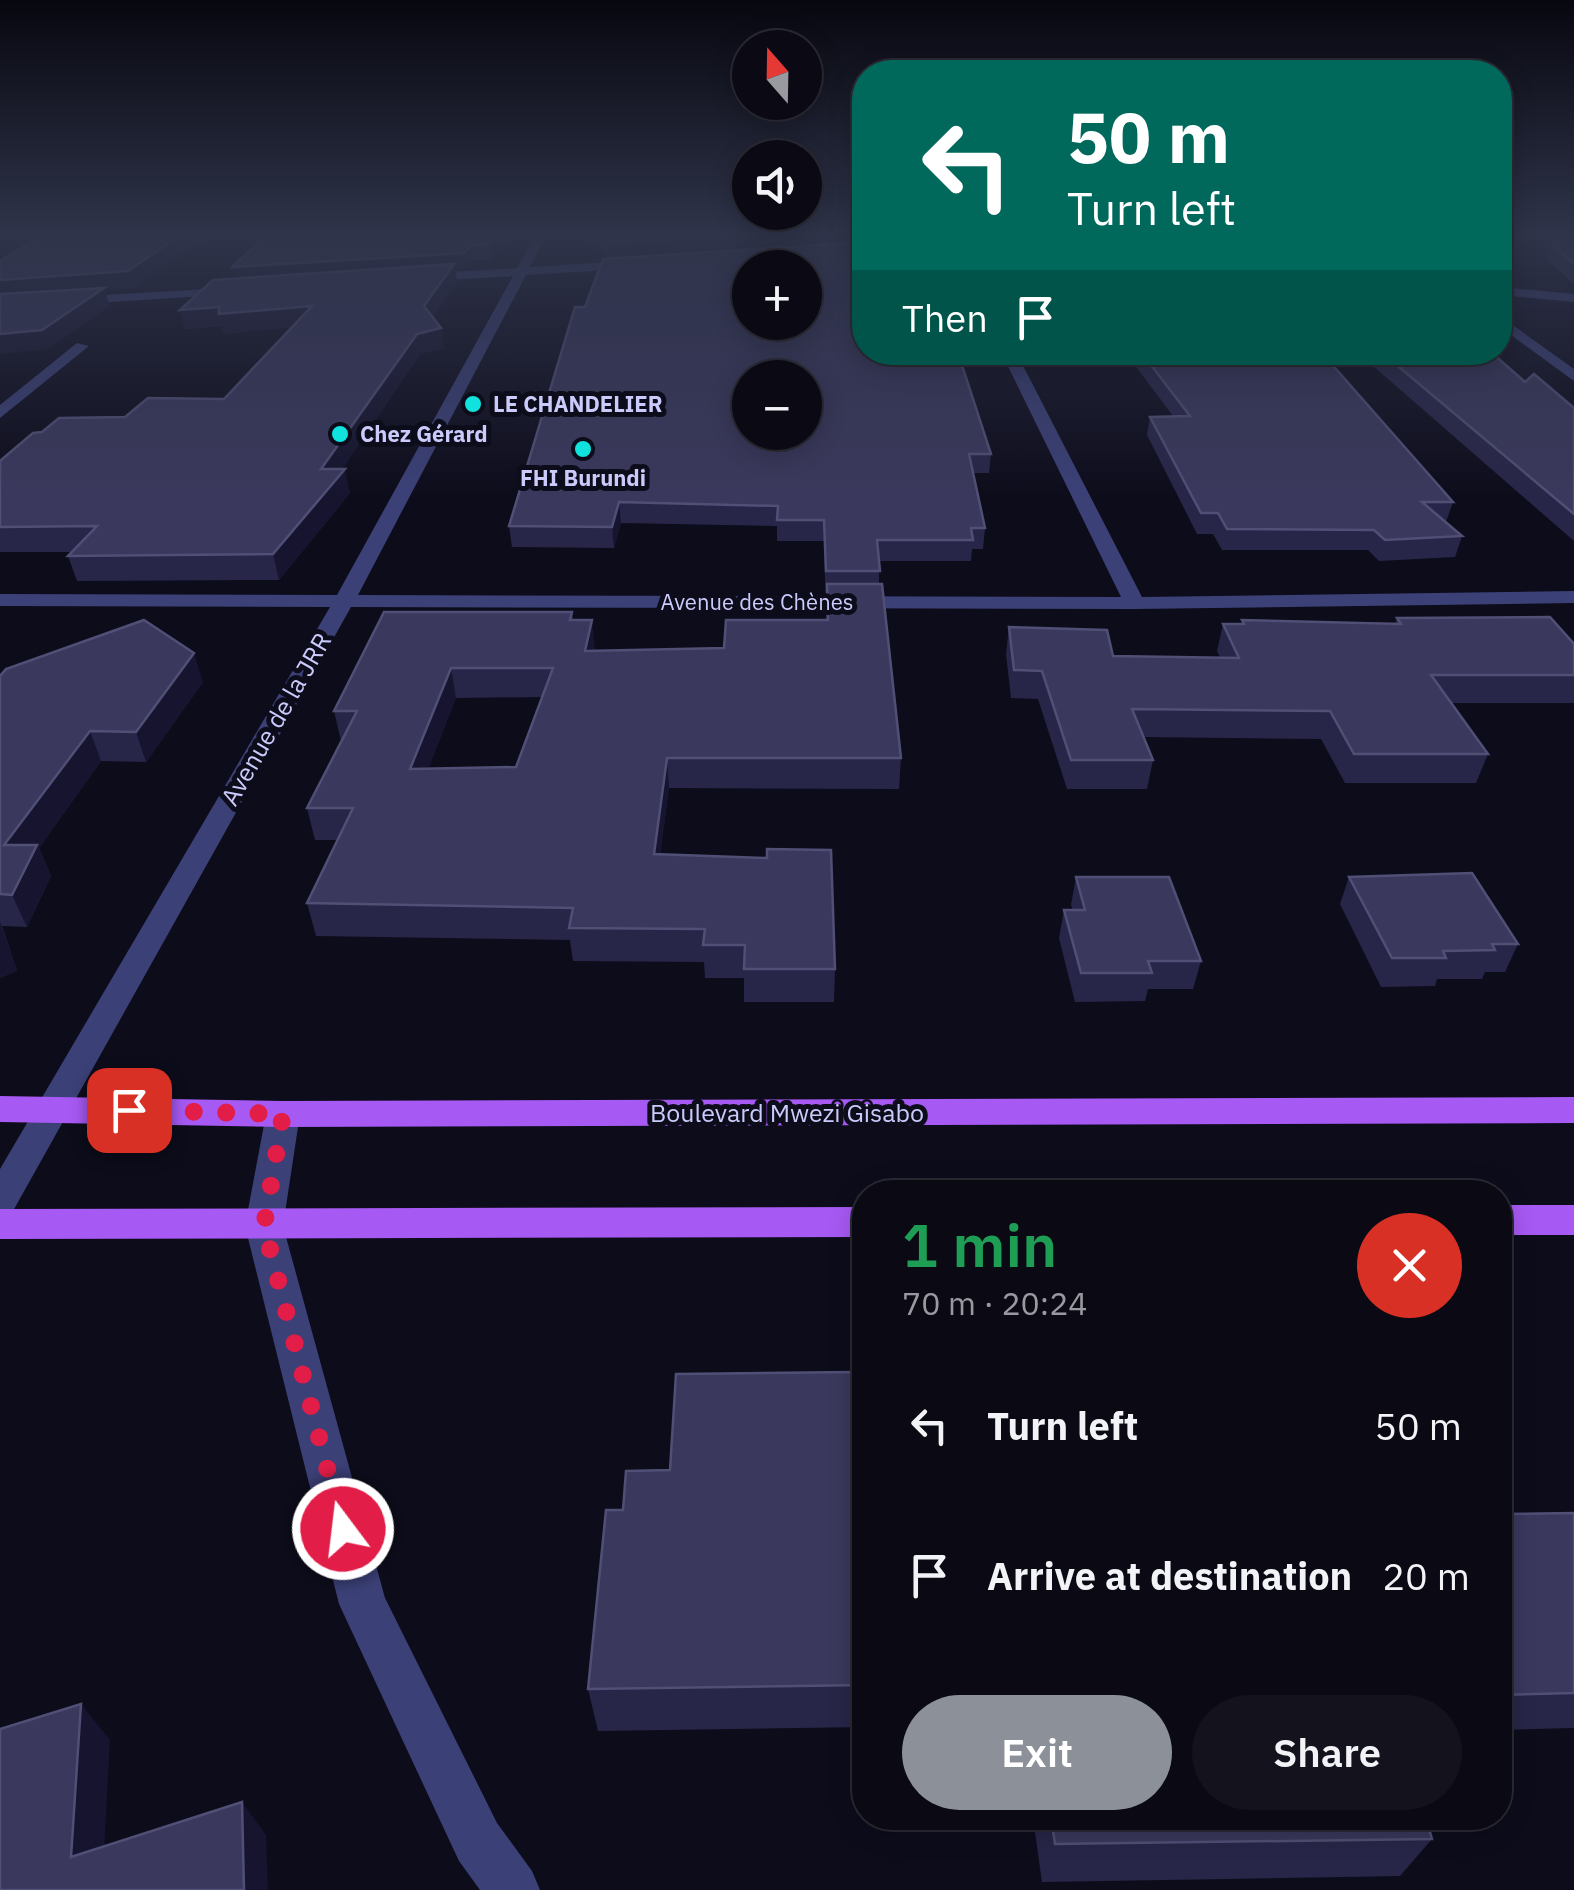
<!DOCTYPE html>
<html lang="en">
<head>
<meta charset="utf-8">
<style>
  :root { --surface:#0a0914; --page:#13121d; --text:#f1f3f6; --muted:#999aa0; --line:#2a2a34; --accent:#8c9099 }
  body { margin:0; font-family:"IBM Plex Sans",sans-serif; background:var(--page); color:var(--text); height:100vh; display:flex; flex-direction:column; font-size:38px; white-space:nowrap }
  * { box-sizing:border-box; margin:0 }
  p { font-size:32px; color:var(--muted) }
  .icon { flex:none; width:55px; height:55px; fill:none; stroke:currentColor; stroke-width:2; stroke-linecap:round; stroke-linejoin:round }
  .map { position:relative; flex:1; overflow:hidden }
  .side { position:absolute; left:852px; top:1180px; width:660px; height:650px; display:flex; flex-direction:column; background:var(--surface); border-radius:40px; box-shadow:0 5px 25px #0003,0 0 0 2px var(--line) }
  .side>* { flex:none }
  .hud { position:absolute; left:852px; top:60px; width:660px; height:305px; border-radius:40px; box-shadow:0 5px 25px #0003,0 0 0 2px var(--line); background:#00695c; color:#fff; overflow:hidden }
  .needle { width:65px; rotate:340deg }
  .fabs { position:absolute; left:732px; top:30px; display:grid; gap:20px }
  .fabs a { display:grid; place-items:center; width:90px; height:90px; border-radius:50%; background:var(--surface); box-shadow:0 5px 25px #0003,0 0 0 2px var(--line); font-size:50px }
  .pin { position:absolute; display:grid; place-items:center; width:85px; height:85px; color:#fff; margin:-42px; border-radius:20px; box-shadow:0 5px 15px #0006 }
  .me { position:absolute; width:110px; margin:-55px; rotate:345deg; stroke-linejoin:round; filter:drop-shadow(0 0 8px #0008) }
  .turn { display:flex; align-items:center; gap:35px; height:210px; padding:0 50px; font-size:45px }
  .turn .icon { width:130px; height:130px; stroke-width:2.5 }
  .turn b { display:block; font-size:70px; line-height:85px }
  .then { display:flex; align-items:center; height:95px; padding:0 50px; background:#0003; gap:20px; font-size:38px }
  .round { display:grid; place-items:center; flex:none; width:105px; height:105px; border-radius:52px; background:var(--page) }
  .summary { display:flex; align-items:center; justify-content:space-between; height:170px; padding:0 50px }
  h1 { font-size:60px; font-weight:600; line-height:75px; color:#1e9e55 }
  .button { display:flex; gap:20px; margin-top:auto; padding:20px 50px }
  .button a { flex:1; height:115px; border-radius:60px; background:var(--accent); color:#fff; font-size:40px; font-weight:600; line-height:115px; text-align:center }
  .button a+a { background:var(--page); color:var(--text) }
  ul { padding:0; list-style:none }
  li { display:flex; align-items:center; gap:30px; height:150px; padding:0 50px }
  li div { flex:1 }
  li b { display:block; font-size:38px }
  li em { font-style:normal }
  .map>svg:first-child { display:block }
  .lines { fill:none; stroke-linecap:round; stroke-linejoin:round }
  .minor { fill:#3b4077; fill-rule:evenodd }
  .major { fill:#a759f3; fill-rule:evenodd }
  .wall { fill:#282648; fill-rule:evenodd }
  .shaded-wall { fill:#16142e }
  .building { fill:#3a385c; stroke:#504f75; stroke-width:2.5; fill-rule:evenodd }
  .route { stroke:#e11d48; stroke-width:18; stroke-dasharray:0 32.4 }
  .poi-dot { fill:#10e2dd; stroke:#0d0c1b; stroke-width:4 }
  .labels { text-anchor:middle; stroke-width:10; stroke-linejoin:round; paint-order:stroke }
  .far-poi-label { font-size:22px; font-weight:bold; fill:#cacbfb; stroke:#0d0c1b; text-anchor:start }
  .far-street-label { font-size:22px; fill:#cacbfb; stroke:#0d0c1b }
  .street-label { font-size:25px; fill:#cacbfb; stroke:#0d0c1b }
</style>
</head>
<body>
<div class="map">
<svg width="1574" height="1890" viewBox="0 0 1574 1890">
  <rect width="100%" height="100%" fill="#0d0c1b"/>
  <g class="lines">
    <!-- minor -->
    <g class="minor">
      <path d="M537,232H548L530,267L641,260L647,264L641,268L526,275L358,595L1121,597L1001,352H1016L1142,597L1574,591V603L1135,609L351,607L13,1211L0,1215V1169L330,607L0,606V594L337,595L513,276L417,282L411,278L417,274L517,268Z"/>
      <path d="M242,287L243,290L237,294L0,309V301Z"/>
      <path d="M1500,287L1574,294V302L1500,295Z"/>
      <path d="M1500,316L1574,369V381L1500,327Z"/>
      <path d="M77,343L89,346L0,418V405Z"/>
      <path d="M283,1101L295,1105L300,1114L283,1226L385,1598L497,1823L532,1871L540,1890H480L459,1861L339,1604L245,1226L266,1114L271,1105Z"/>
    </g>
    <!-- major -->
    <g class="major">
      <path d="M0,1096L283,1101L1574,1097V1123L283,1127L0,1122Z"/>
      <rect x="1500" y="1205" width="74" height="30"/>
      <path d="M865,1207V1237L0,1239V1209Z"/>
    </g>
  </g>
  <!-- wall -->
  <g class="wall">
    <path d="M270,232H507L490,260H472L467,268H455L457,282L433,317L444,348L420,354L342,469L350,493L279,580L77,581L68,556L72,552H0V461L42,432L224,399L291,327L223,334L222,326L185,329L180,310L234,278Z"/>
    <path d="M581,232H865V241L609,258Z"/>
    <path d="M1500,232H1574V284L1547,260L1552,245L1558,236Z"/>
    <path d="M585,307L991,454L989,473H973L985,528L983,549H972L971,561H879V584L901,758L899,789L669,788L660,854L835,969L834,1002H744V978H705L704,962L573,961L570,940L316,936L307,903L338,840H315L307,808L341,741L334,711L572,612L573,620L595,649V651L724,648L826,620L824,541H777V526L621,523L614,548L512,547L509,526ZM542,697L516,767L428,769L456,698Z"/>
    <path d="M1125,352H1330L1325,357L1453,502L1446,522L1462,536L1455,557L1379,561L1368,550H1222L1213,534H1197L1147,435L1150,417L1173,416Z"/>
    <path d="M1357,352H1491L1525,382L1574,408V541Z"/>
    <path d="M1397,618L1574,644V703H1451L1488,754L1476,783H1345L1321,739L1144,737L1153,760L1147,789H1067L1038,699L1011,698L1006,654L1009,627L1113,656L1220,657L1217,651L1223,624H1242V620L1395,623Z"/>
    <path d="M0,676L203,682L146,762L101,761L39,848L51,876L27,927L2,926L17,971L0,978Z"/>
    <path d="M1076,877L1201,961L1193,989H1148L1145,1001L1075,1002L1059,938L1064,910H1073L1071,905Z"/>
    <path d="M1349,877L1518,944L1505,972H1485L1482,979H1437L1435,986L1381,987L1340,904Z"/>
    <path d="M865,1453V1727L598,1731L588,1689L623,1510L670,1470Z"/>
    <path d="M1574,1513V1728L1500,1730V1514Z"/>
    <path d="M1033,1818H1426L1432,1839L1400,1876L1042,1882Z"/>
  </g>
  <!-- shaded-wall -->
  <g class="shaded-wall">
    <path d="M185,232H212L133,289L105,291L110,306L48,349L0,354V280Z"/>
    <path d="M496,232H507L490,260L488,245Z"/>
    <path d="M781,232H865V241L609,258L608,243Z"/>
    <path d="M470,245L472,260L467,268H455L457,282L427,326L235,282L232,267Z"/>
    <path d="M312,306L316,325L223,334L222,326L185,329L180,310L219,307Z"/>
    <path d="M441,328L444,348L420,354L329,489L345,469L350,493L279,580L273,554L321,469L417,334Z"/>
    <path d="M619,502L621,523L614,548L612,527Z"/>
    <path d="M592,620L595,649L588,680L585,651Z"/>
    <path d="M194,653L203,682L146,762L136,732Z"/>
    <path d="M451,668L456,698L416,800L410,769Z"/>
    <path d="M90,731L101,761L39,848L51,876L27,927L12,895L4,845Z"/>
    <path d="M667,758L669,788L656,886L654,854Z"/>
    <path d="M0,922L17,971L0,978Z"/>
    <path d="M81,1704L110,1740L102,1889L71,1857Z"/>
    <path d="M242,1802L266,1835L268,1890H244Z"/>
  </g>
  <!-- building -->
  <g class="building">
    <path d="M47,232H185L128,271L0,280V261Z"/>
    <path d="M270,232H496L488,245H470L465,253L232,267Z"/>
    <path d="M596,232H781L608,243Z"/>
    <path d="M1561,232H1574V264L1552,245Z"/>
    <path d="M865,242V352H946V356H959L991,454H969L985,528H971L973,540H877L880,571H826L824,520H777L778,506L619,502L612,527L509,526L575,307H585L603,259ZM750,268H805V322H750ZM750,378H805V432H750Z"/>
    <path d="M454,264L424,306L441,328L417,334L321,469H345L273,554L68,556L97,526L0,527V461L33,433L42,432L59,418L125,417L148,398L224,399L312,306L219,314V307L180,310L213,280Z"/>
    <path d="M104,288L42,330L0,334V294Z"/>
    <path d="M1141,352H1321L1453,502H1422L1462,536L1385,540L1374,530L1227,529L1218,513H1201L1150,417L1190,416Z"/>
    <path d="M1381,352H1491L1525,382L1534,374L1574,408V514Z"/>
    <path d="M827,584H882L901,758H667L654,854L767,858V849L831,850L835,969H744L745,945H703L705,929L569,928L573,908L307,903L353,808H307L357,711H334L384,612H572L570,620H592L585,651L724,648L726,620H828ZM451,668H553L516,767L410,769Z"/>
    <path d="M1550,617L1574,644V675H1431L1488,754H1354L1330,711L1132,709L1153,760H1071L1042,671L1014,670L1009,627L1107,630L1113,656L1239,658L1223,624H1244L1242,620L1401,624L1397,618Z"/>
    <path d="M144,620L194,653L136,732L90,731L4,845H37L12,895L0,894V676L6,669Z"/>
    <path d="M1472,873L1518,944H1492L1495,950L1443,951L1446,958H1392L1349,877Z"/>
    <path d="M1076,877H1169L1201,961H1148L1152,973H1081L1064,910H1085Z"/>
    <path d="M852,1372L857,1453H865V1685L588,1689L606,1510H623L626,1471L670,1470L676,1374Z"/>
    <path d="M1574,1513V1693L1500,1695V1514Z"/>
    <path d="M81,1704L71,1857L242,1802L244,1890H0V1729Z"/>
    <path d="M1051,1818H1426L1432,1839L1055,1844Z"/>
  </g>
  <!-- sky -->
  <linearGradient id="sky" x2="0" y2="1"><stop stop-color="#07070f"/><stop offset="0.47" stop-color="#2f344a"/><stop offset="1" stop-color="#2f344a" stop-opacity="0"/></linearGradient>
  <rect width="1574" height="497" fill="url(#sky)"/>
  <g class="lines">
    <!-- route -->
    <path class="route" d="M129,1110L283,1114L264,1226L343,1529"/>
  </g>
  <!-- markers -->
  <g class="poi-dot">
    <circle cx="473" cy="404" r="10"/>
    <circle cx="340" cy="434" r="10"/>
    <circle cx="583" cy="449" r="10"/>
  </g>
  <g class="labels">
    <!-- far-poi labels -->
    <g class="far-poi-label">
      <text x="493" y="412">LE CHANDELIER</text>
      <text x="360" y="442">Chez Gérard</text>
      <text x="583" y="486" text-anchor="middle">FHI Burundi</text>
    </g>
    <!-- far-street labels -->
    <g class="far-street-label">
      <text x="757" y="610">Avenue des Chènes</text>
    </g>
    <!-- street labels -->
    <g class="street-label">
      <text transform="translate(276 719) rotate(-60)" y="9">Avenue de la JRR</text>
      <text x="787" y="1122">Boulevard Mwezi Gisabo</text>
    </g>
  </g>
</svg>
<div class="fabs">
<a><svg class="needle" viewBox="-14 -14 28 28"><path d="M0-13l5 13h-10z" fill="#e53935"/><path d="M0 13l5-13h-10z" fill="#999aa0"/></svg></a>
<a><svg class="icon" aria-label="sound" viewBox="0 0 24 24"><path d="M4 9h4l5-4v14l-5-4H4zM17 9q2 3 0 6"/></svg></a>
<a>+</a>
<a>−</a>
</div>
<div class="pin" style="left:129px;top:1110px;background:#d93025"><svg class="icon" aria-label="arrive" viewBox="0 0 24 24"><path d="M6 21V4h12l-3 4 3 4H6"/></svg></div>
<svg class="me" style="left:343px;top:1529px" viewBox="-20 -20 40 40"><circle r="17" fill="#e11d48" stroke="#fff" stroke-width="3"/><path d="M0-11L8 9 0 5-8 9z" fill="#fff"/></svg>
<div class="hud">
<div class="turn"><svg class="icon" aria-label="left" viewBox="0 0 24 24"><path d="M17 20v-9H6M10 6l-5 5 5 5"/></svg><div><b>50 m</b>Turn left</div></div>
<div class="then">Then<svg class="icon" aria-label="arrive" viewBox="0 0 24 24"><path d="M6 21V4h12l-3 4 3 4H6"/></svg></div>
</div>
<section class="side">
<div class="summary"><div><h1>1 min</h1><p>70 m · 20:24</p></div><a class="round" style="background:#d93025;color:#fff"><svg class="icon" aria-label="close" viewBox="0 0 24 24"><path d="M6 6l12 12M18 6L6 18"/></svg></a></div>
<ul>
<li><svg class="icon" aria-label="left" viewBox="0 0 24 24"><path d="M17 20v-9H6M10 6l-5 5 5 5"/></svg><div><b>Turn left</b></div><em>50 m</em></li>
<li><svg class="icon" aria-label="arrive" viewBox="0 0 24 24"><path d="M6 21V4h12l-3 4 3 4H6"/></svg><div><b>Arrive at destination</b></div><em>20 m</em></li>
</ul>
<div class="button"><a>Exit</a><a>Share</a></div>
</section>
</div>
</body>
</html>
